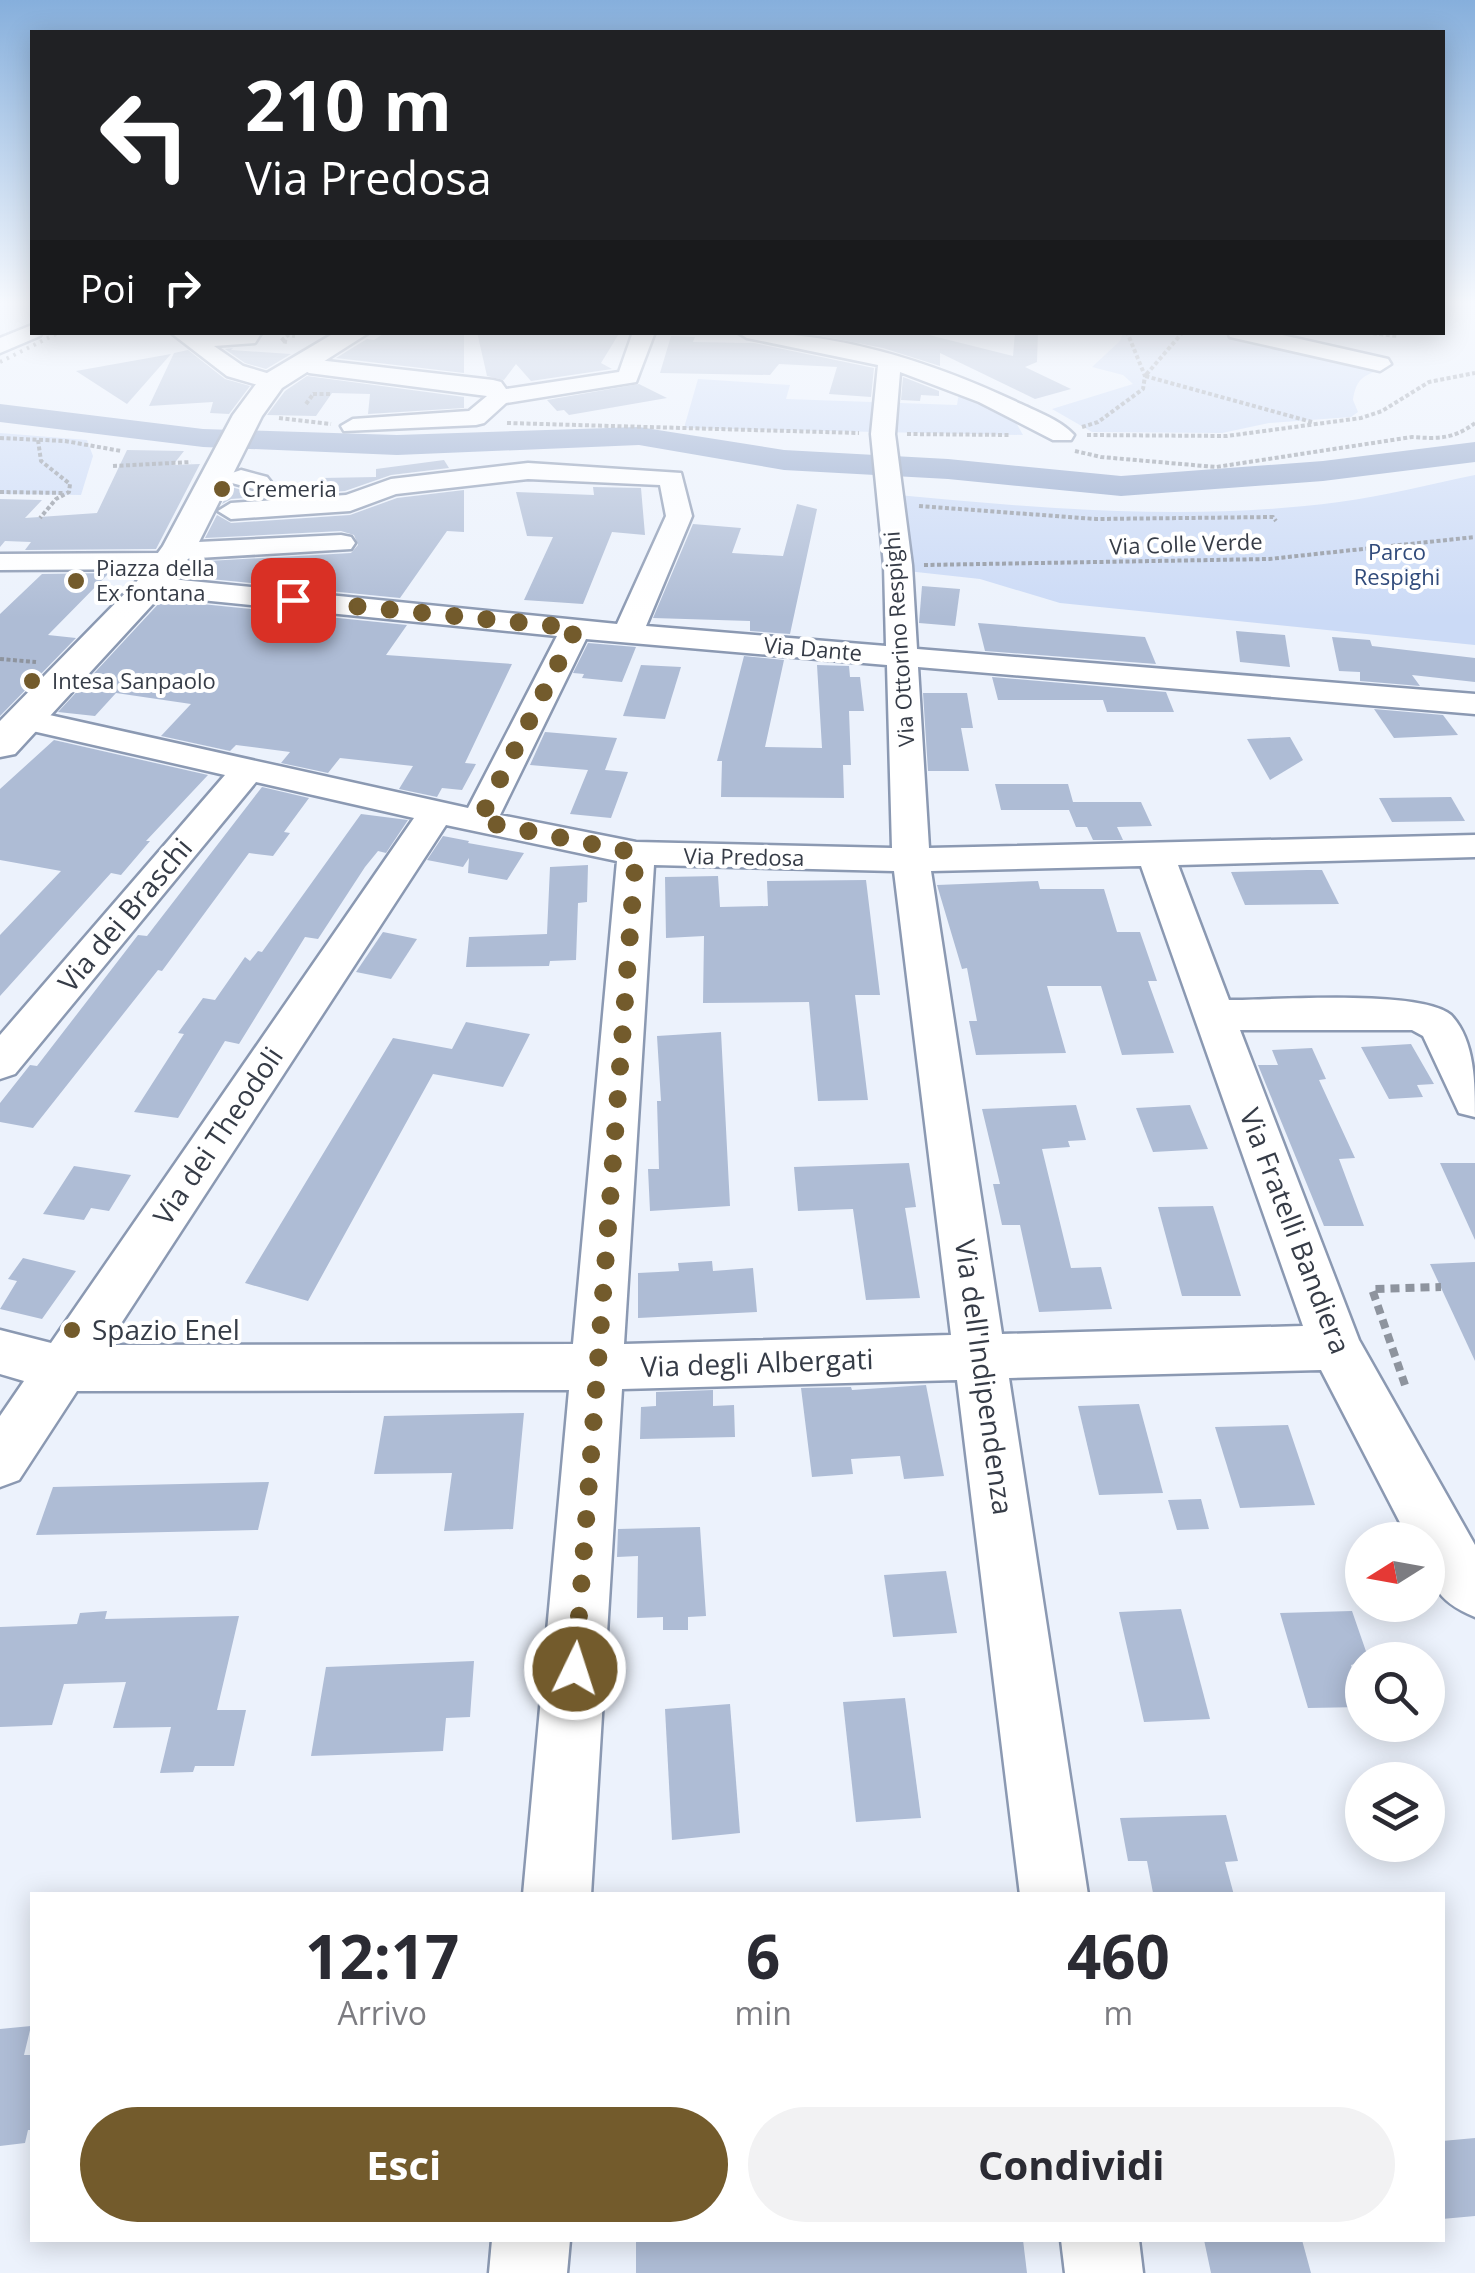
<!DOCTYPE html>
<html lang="it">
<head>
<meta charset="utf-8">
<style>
  :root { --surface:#fff; --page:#f2f2f3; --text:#2b2b33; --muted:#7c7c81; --accent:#735b2c }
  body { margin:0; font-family:"Open Sans",sans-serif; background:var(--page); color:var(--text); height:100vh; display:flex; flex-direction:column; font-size:38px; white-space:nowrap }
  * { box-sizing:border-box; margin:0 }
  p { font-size:32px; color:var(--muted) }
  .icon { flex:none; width:55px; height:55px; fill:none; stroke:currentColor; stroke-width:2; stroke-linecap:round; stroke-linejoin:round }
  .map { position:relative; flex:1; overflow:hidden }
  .details { position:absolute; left:30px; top:1892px; width:1415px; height:350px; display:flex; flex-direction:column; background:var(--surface); border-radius:0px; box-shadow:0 5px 25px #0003 }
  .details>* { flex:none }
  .hud { position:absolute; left:30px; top:30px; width:1415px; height:305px; border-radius:0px; box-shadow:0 5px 25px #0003; background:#202124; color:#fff; overflow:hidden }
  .needle { width:65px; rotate:259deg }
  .controls { position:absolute; left:1345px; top:1522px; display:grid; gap:20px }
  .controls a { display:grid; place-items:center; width:100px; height:100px; border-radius:50%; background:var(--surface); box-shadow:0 5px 25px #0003; font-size:50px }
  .pin { position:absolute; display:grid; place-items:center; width:85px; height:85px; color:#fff; margin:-42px; border-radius:20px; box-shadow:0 5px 15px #0006 }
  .me { position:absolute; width:110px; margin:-55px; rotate:4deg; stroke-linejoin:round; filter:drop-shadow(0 0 8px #0008) }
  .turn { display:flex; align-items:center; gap:35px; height:210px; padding:0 50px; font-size:45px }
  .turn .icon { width:130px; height:130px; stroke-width:2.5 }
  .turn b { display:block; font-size:70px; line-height:85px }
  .then { display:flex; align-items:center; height:95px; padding:0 50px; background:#0003; gap:20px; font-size:38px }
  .eta { display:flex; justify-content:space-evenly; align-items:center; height:170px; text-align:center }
  .eta b { font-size:60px; font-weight:700; line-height:70px }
  .action { display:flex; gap:20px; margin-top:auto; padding:20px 50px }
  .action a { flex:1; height:115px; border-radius:60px; background:var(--accent); color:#fff; font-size:40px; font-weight:700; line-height:115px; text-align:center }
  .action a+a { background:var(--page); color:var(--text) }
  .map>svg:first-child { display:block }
  .green { fill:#cbdaf6 }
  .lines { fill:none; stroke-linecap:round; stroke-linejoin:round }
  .river { fill:#93a7cb; fill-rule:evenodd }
  .building { fill:#aebcd5 }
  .minor-casing { stroke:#8b99b2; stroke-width:5 }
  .major-casing { stroke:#8b99b2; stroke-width:5 }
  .path-far1 { stroke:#8e949e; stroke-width:4; stroke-dasharray:4 2.5; stroke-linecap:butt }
  .path { stroke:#8e949e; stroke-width:8; stroke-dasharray:9 6; stroke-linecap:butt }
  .minor { fill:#fff; fill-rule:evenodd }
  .major { fill:#fff; fill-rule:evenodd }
  .rail { stroke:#9399a4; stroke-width:4; stroke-dasharray:2.5 5; stroke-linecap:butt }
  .route { stroke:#735b2c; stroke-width:18; stroke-dasharray:0 32.4 }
  .poi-dot { fill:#735b2c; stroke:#fff; stroke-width:4 }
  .labels { text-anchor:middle; stroke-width:8; stroke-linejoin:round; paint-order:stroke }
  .far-poi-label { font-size:22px; fill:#363c47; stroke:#fff; text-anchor:start }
  .far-street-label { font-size:22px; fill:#363c47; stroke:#fff }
  .far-park-label { font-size:22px; fill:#314b7b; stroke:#fff }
  .street-label { font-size:28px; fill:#363c47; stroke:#fff }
  .poi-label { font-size:28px; fill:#363c47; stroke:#fff; text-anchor:start }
</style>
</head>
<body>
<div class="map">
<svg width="1475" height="2273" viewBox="0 0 1475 2273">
  <rect width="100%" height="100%" fill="#ecf2fc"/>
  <!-- green -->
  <g class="green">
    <path d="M1123,333H1223L1385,369C1365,374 1356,378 1353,400L1358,412L1351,417L1269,423L1222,433L1092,432L1052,409L1133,384L1123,375L1092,367L1120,341Z"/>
    <path d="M698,379L790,385L786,399L957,405L960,387L1010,412L1023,435L684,428Z"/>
    <path d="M0,433L87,440L93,456L81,495L0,494Z"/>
    <path d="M1475,475V645L1060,603L980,579L898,570L887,494C1036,508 1190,522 1339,502C1385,496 1430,484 1475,475Z"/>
  </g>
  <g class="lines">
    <!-- river -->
    <path class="river" d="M0,404L203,429L397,435L639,427L784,450L948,459L1121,476L1323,461L1475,442V462L1323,481L1121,496L948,479L784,470L639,445L397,455L203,447L0,422Z"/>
  </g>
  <!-- building -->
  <g class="building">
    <path d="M386,332H464V373L336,358L367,339L374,340Z"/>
    <path d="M477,332H620L601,363L612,369L531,381L516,364L504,380L487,376Z"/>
    <path d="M802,332H917L1013,356L1015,332H1038L1037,362L1025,367L1071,389L1035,399L940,353V366L883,348Z"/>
    <path d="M671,336L695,337L693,342L754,343L874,368L871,397L829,394L837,367L779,364L770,375L660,373Z"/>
    <path d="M233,348L231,350L291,354L266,369L245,363L225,349Z"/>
    <path d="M188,350L225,379L250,386L229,414L210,413L213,402L149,406L174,353Z"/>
    <path d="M171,354L127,404L76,371Z"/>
    <path d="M307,376L464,397V408L368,414L370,394L332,393L316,416L267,415L285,391Z"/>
    <path d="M903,377L939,391V396L921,395L920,401L901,400Z"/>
    <path d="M639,384L667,398L569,415L564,410L557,411L547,400Z"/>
    <path d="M127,450L184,451L173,465L200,464L156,549L25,550L31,542L5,541L0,547V499L42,500L25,518L97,513Z"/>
    <path d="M444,460L449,468L391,475L345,491L231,499L222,504L231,487L257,494L268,488L319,486L322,478L376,477V469Z"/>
    <path d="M593,487L641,488L645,535L612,532L583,604L524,600L553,537L527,536L516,492L594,495Z"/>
    <path d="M464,490V532L447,531L400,598L180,576L190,562L351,553L358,545L354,535L341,531L205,538L217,515L231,523L350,515L397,498Z"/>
    <path d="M797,504L817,509L790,634L750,631V621L653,618L693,524L741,528L732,553L783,556Z"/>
    <path d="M109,573L48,635L76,638L0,716V614L42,574Z"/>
    <path d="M922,586L960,589L955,626L919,623Z"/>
    <path d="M162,600L407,625L386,655L512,664L465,763L476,764L462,790L442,788L437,797L399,789L413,766L340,758L328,773L281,763L290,752L236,745L230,751L161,736L191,704L116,693L95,716L58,712Z"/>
    <path d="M978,623L1145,637L1156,664L985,651Z"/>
    <path d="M1236,631L1285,635L1290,667L1240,662Z"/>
    <path d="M1332,637L1370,640L1372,646L1475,658V682L1412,675L1420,686L1360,681V672L1339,671Z"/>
    <path d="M588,643L636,647L622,682L582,678L584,674L573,673Z"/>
    <path d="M744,656L784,660L765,747L822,748L817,665L849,666L850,677H860L864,711H849L851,765H843L844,798L721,797L722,761H717Z"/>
    <path d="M641,665L681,667L665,719L623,716Z"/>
    <path d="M992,677L1166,692L1174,712H1107L1103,700H998Z"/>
    <path d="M923,693H967L973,728H961L969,771H928Z"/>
    <path d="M1374,709L1443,715L1458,735L1394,738Z"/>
    <path d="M545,732L617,738L605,770L628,772L611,818L570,814L588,770L530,765Z"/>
    <path d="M1290,737L1303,760L1270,780L1247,739Z"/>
    <path d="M54,740L208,775L146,841H150L121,875L111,873L0,996V935L61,871L0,860V789Z"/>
    <path d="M995,784H1068L1073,802H1141L1152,826L1117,827L1123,840H1093L1087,827H1076L1069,810H1001Z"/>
    <path d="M262,787L309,798L284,832L290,833L273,856L249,853L162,971L158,970L33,1128L0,1122V1103L30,1065L37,1066L138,935L147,936Z"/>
    <path d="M1451,797L1465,821L1392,822L1379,798Z"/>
    <path d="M361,814L408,820L386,853L378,851L365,867L318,939L305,937L239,1044L225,1041L178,1118L134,1112L184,1034L178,1033L203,998L215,1000L245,957L250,961L258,951L262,952Z"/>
    <path d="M443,836L469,841L468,843L524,853L507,880L468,873L469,858L463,867L427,860Z"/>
    <path d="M588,865L587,902L578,903L576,960L550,961L549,966L466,967L469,937L547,934L550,867Z"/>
    <path d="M1307,870H1322L1339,904L1245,905L1231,872Z"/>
    <path d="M718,876L720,907L768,906L767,881L866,880L880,995H855L868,1100L818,1101L809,1002L703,1003L704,936L666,938L665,877Z"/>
    <path d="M1038,881L1040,889H1104L1117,932H1140L1157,981H1148L1174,1053L1122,1055L1101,986H1047L1066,1053L976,1055L969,1021H977L967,968L962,969L937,885Z"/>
    <path d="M383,932L417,939L391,979L356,972Z"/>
    <path d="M466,1022L530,1034L503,1087L433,1074L308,1301L245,1283L393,1038L452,1049Z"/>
    <path d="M721,1032L730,1206L650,1211L648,1169H659L657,1101H661L657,1036Z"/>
    <path d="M1411,1044L1434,1084L1417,1085L1423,1097L1389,1099L1361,1047Z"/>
    <path d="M1312,1048L1326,1079L1319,1080L1355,1158L1339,1159L1364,1226H1324L1258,1065H1278L1272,1050Z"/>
    <path d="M1076,1105L1086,1140L1068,1141L1070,1147L1042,1149L1071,1268L1101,1267L1112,1309L1039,1312L1020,1225H1002L993,1184H1000L982,1109Z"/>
    <path d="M1190,1105L1208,1149L1153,1152L1136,1108Z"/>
    <path d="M909,1163L916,1207L905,1208L920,1298L866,1300L853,1209L798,1211L794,1167Z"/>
    <path d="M1440,1163H1475V1240Z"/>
    <path d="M74,1166L131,1175L109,1211L91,1208L84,1220L43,1214Z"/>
    <path d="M1213,1206L1241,1296H1182L1158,1207Z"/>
    <path d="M23,1258L76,1271L42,1319L0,1309L17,1281L8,1279Z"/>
    <path d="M712,1261L713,1271L753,1268L757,1312L638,1318V1273L679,1271L678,1263Z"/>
    <path d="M1475,1262V1361L1430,1264Z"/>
    <path d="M926,1385L944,1476L904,1479L900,1456L851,1459L853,1474L812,1477L801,1388L851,1387L852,1390Z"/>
    <path d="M713,1390V1406L734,1405L735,1437L640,1439L641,1407L656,1406V1392Z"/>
    <path d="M1139,1404L1163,1493L1099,1495L1078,1406Z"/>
    <path d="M524,1413L513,1529L444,1531L452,1473L374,1474L384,1416Z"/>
    <path d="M1288,1425L1315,1505L1240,1508L1215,1427Z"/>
    <path d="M269,1482L258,1530L36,1535L53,1487Z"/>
    <path d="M1201,1499L1209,1529L1177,1530L1168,1500Z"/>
    <path d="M700,1527L706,1616L688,1617V1630H663V1617L637,1618L638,1556L617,1557L618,1529Z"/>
    <path d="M946,1571L957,1633L893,1637L884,1575Z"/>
    <path d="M1181,1609L1210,1719L1144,1722L1119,1612Z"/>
    <path d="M107,1611L105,1619L239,1616L217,1710H246L234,1766H195L193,1772L160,1773L171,1727L113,1728L126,1682L64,1684L52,1725L0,1727V1627L77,1624L80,1613Z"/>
    <path d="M1352,1611L1369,1660L1351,1665L1362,1707L1308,1708L1280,1613Z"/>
    <path d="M474,1661L470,1717L446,1718L443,1751L311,1756L326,1667Z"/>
    <path d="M905,1698L921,1818L856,1822L843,1702Z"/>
    <path d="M730,1704L740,1833L672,1840L665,1709Z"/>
    <path d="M1226,1815L1238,1861L1225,1862L1234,1895L1153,1893L1147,1861H1128L1120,1818Z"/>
    <path d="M31,2026L24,2055H32V2130H28L25,2143L0,2146V2029Z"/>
    <path d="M1475,2138V2216L1442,2219V2141Z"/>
    <path d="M636,2240H1023L1027,2273H636Z"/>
    <path d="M1204,2240H1302L1311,2273H1211Z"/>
  </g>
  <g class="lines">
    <defs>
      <g id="minor">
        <path d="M32,325V332H42L40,336L0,353V338Z"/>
        <path d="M170,332H262L255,343L214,346L243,366L280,377L283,382L272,389L227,376Z"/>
        <path d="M633,332H655L636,382L506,403L484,423L476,425L344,431L341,426L353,419L469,411L487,396L309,373L298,366L309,359L493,380L501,382L506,389L619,372Z"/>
        <path d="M737,332C837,332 930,361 1021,404C1038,412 1062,421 1074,435L1071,440H1053L979,402L900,372L895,434L912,565L917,649L1475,694V714L918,667L929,848L1475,835V857L1178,865L1229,1000C1275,1000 1421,989 1451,1015C1475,1040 1475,1084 1475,1117L1459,1113L1423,1036L1412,1030H1240L1359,1340L1475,1545V1617C1434,1600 1428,1582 1428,1540H1409L1321,1370L1009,1378L1088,1895H1020L957,1380L622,1389L591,1895H523L569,1390L77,1391L19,1480L0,1487V1416L24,1381L0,1374V1330L51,1343L414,818L256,782L15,1074L0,1079V1035L225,775L15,727L11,720L15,713L27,710L468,808L557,636L151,595L141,592L137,586L141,580L151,577L617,624L666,516L660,485L528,479L396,494L350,511L231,519L218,511L231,503L346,495L391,479L528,463L681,473L692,516L646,626L886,646L884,565L871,434L878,365L747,338ZM586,639L887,665L892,848L636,842L500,815ZM446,825L617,861L573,1344L107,1345ZM654,865L894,871L951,1335L624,1344ZM1141,866L1303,1326L1002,1334L931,871Z"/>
        <path d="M1228,332H1269L1388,359L1391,364L1380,371L1230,337Z"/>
        <path d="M241,470L267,477L271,482L258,490L232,483L228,478L232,473Z"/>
        <path d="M341,535L351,537L355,543L351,549L182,559L179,567L169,569L0,570V554L164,553L167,545L177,543Z"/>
        <path d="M492,2240H570L567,2273H489Z"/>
        <path d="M1061,2240H1139L1143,2273H1065Z"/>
      </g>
      <path id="major" d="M336,332H370L282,388L262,416L196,548L163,593L15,754L0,757V721L139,579L163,546L233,415L262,376Z"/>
    </defs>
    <!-- minor casing -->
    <use href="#minor" class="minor-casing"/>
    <!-- major casing -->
    <use href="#major" class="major-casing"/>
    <!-- path-far1 -->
    <g class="path-far1">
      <path d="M1183,332L1145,376L1312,422"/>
      <path d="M1360,332L1398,336"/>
      <path d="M287,342L281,341L288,335L295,336"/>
      <path d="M313,394H330"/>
      <path d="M306,404L314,393"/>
      <path d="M279,418L331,424"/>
      <path d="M507,423L859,433"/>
      <path d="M1082,427L1098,422L1143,389L1145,376L1127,332"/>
      <path d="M907,434L1009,435"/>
      <path d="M1087,435L1227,436L1361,418L1382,411L1429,382L1475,373"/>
      <path d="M0,438L65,441L121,451"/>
      <path d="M38,440L41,461L70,484L69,492L56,499L40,518"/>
      <path d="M1075,451L1101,457L1216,467L1412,437C1438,439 1454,439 1475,423"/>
      <path d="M113,466L191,462"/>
      <path d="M0,492L65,493"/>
      <path d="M919,506L1096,519L1273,517L1276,521"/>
      <path d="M924,565L1269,559L1475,537"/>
      <path d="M0,659L36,662"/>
    </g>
    <!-- path -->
    <path class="path" d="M1405,1385L1372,1289L1441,1287"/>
    <!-- minor -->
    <use href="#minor" class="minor"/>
    <!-- major -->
    <use href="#major" class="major"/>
    <!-- rail -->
    <path class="rail" d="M0,362L60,332"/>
  </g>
  <!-- sky -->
  <linearGradient id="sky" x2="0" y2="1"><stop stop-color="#86afdc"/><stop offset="0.49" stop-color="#f6f9fe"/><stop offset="1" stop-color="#f6f9fe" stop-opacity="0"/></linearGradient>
  <rect width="1475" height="618" fill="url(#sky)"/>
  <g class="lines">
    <!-- route -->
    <path class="route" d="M293,600L576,628L479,821L636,853L575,1669"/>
  </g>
  <!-- markers -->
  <g class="poi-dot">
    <circle cx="222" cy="489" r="10"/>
    <circle cx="76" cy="581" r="10"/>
    <circle cx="32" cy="681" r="10"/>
    <circle cx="72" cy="1330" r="10"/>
  </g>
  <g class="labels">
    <!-- far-poi labels -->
    <g class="far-poi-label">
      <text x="242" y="497">Cremeria</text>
      <text x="96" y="576">Piazza della<tspan x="96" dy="25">Ex fontana</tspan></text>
      <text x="52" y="689">Intesa Sanpaolo</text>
    </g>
    <!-- far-street labels -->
    <g class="far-street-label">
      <text transform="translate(1186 544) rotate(-2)" y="8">Via Colle Verde</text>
      <text transform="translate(899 639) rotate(-94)" y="8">Via Ottorino Respighi</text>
      <text transform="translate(813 649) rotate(5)" y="8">Via Dante</text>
      <text transform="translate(744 857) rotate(1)" y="8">Via Predosa</text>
    </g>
    <!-- far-park labels -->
    <g class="far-park-label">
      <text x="1397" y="560">Parco<tspan x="1397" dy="25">Respighi</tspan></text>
    </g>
    <!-- street labels -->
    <g class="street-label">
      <text transform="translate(125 915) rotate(-50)" y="10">Via dei Braschi</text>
      <text transform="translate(218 1136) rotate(-56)" y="10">Via dei Theodoli</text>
      <text transform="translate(1295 1231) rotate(69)" y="10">Via Fratelli Bandiera</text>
      <text transform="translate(757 1363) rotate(-2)" y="10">Via degli Albergati</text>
      <text transform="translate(984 1377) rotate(82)" y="10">Via dell'Indipendenza</text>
    </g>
    <!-- poi labels -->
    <g class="poi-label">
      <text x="92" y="1340">Spazio Enel</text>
    </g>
  </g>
</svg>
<div class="controls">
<a><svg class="needle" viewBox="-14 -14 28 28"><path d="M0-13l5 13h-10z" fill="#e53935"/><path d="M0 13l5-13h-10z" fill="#7c7c81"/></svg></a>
<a><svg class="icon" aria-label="search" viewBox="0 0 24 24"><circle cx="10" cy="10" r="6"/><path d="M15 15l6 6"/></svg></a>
<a><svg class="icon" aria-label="layers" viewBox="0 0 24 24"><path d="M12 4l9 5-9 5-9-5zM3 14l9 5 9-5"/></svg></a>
</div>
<div class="pin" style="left:293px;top:600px;background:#d93025"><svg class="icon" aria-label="arrive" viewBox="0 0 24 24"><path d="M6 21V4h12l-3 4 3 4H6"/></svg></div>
<svg class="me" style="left:575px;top:1669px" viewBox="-20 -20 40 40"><circle r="17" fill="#735b2c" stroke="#fff" stroke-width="3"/><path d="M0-11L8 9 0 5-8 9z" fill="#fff"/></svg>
<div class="hud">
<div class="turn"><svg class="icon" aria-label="left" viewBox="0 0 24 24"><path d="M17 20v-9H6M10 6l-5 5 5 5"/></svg><div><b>210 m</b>Via Predosa</div></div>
<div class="then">Poi<svg class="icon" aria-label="right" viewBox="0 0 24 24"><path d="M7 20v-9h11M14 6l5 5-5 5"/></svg></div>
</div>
<section class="details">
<div class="eta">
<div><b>12:17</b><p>Arrivo</p></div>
<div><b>6</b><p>min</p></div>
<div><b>460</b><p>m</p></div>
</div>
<div class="action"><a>Esci</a><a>Condividi</a></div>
</section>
</div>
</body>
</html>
